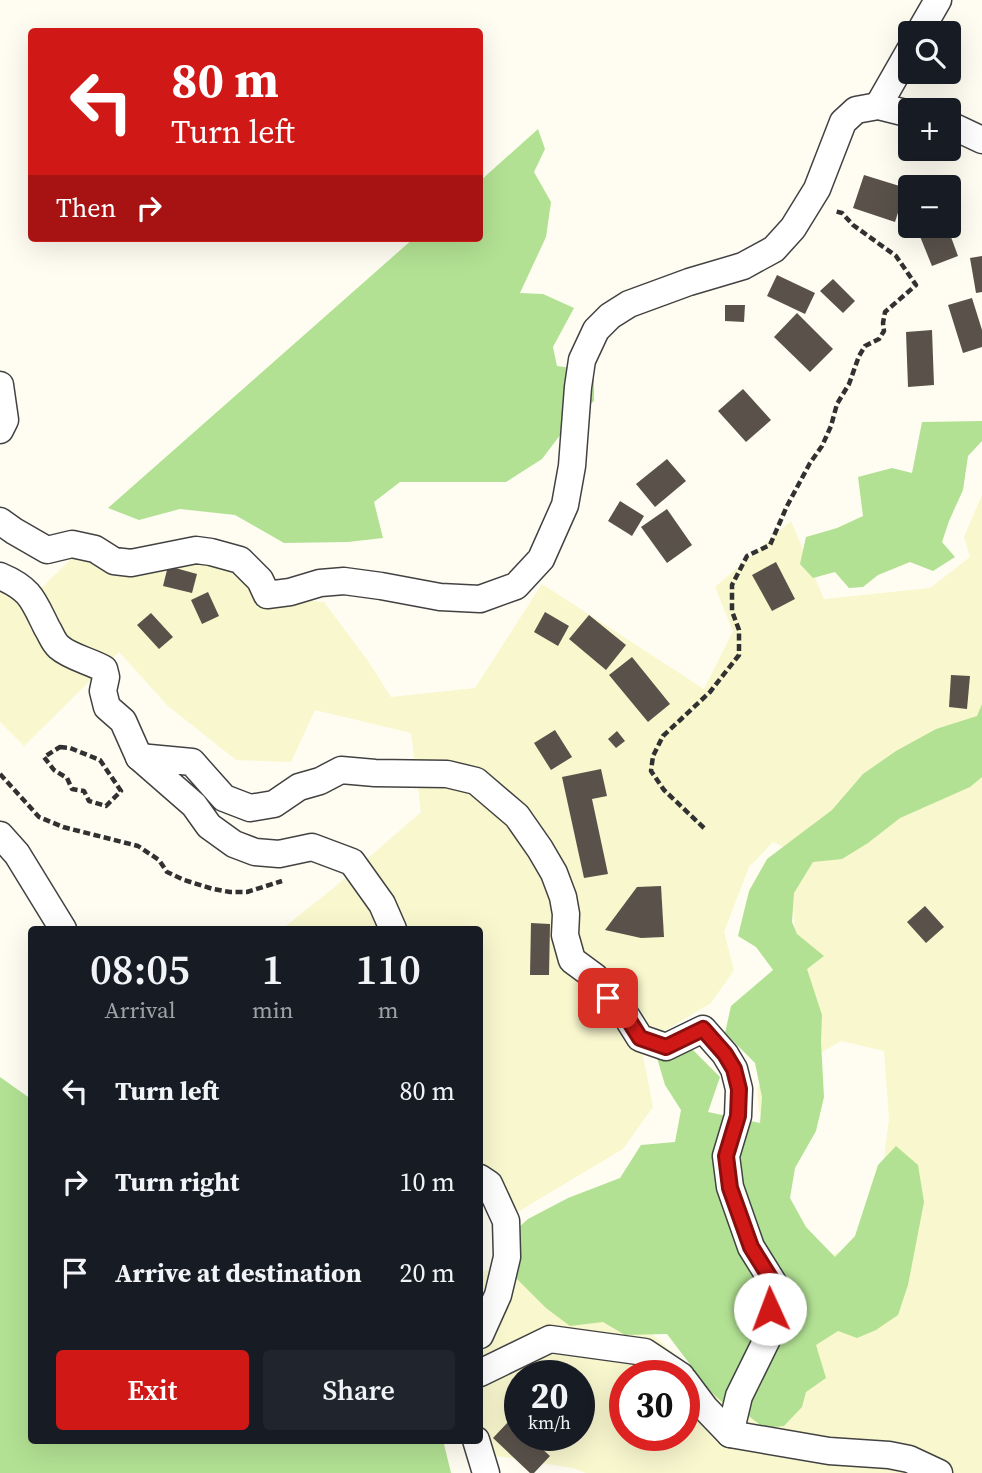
<!DOCTYPE html>
<html lang="en">
<head>
<meta charset="utf-8">
<style>
  :root { --surface:#171b24; --page:#20242c; --text:#f1f3f6; --muted:#9ea1a6; --accent:#d01817 }
  body { margin:0; font-family:"Source Serif 4",serif; background:var(--page); color:var(--text); height:100vh; display:flex; flex-direction:column; font-size:26px; white-space:nowrap }
  * { box-sizing:border-box; margin:0 }
  p { font-size:23px; color:var(--muted) }
  .icon { flex:none; width:38px; height:38px; fill:none; stroke:currentColor; stroke-width:2; stroke-linecap:round; stroke-linejoin:round }
  .map { position:relative; flex:1; overflow:hidden }
  .details { position:absolute; left:28px; top:926px; width:455px; height:518px; display:flex; flex-direction:column; background:var(--surface); border-radius:7px; box-shadow:0 7px 28px #0002 }
  .details>* { flex:none }
  .guide { position:absolute; left:28px; top:28px; width:455px; height:214px; border-radius:7px; box-shadow:0 7px 28px #0002; background:#d01817; color:#fff; overflow:hidden }
  .fabs { position:absolute; left:898px; top:21px; display:grid; gap:14px }
  .fabs a { display:grid; place-items:center; width:63px; height:63px; border-radius:7px; background:var(--surface); box-shadow:0 7px 28px #0002; font-size:35px }
  .speed { position:absolute; left:504px; top:1360px; display:flex; gap:14px; font-size:35px; font-weight:700; text-align:center }
  .speed>* { display:grid; place-content:center; width:91px; height:91px; border-radius:50%; background:var(--surface); box-shadow:0 7px 28px #0002; line-height:1 }
  .speed small { font-size:18px; font-weight:400 }
  .speed .limit { border:10px solid #d22; background:#fff; color:#111 }
  .pin { position:absolute; display:grid; place-items:center; width:60px; height:60px; color:#fff; margin:-30px; border-radius:14px; box-shadow:0 4px 10px #0006 }
  .me { position:absolute; width:77px; margin:-38px; rotate:358deg; stroke-linejoin:round; filter:drop-shadow(0 0 5px #0008) }
  .turn { display:flex; align-items:center; gap:24px; height:147px; padding:0 28px; font-size:32px }
  .turn .icon { width:91px; height:91px; stroke-width:2.5 }
  .turn b { display:block; font-size:49px; line-height:60px }
  .then { display:flex; align-items:center; height:66px; padding:0 28px; background:#0003; gap:14px; font-size:26px }
  .eta { display:flex; justify-content:space-evenly; align-items:center; height:119px; text-align:center }
  .eta b { font-size:42px; font-weight:600; line-height:49px }
  .primary-button { display:flex; gap:14px; margin-top:auto; padding:14px 28px }
  .primary-button a { flex:1; height:80px; border-radius:7px; background:var(--accent); color:#fff; font-size:28px; font-weight:600; line-height:80px; text-align:center }
  .primary-button a+a { background:var(--page); color:var(--text) }
  ul { padding:0; list-style:none }
  li { display:flex; align-items:center; gap:21px; height:91px; padding:0 28px }
  li div { flex:1 }
  li b { display:block; font-size:26px }
  li em { font-style:normal }
  .map>svg:first-child { display:block }
  .farmland { fill:#f9f7ce; fill-rule:evenodd }
  .forest { fill:#b2e193 }
  .building { fill:#59514a }
  .lines { fill:none; stroke-linecap:round; stroke-linejoin:round }
  .minor-casing { stroke:#424242; stroke-width:29 }
  .path { stroke:#313131; stroke-width:4.5; stroke-dasharray:7 3.5; stroke-linecap:butt }
  .minor { stroke:#fff; stroke-width:26 }
  .route-casing { stroke:#87100f; stroke-width:18 }
  .route { stroke:#d01817; stroke-width:12 }
</style>
</head>
<body>
<div class="map">
<svg width="982" height="1473" viewBox="0 0 982 1473">
  <rect width="100%" height="100%" fill="#fffdf1"/>
  <!-- farmland -->
  <path class="farmland" d="M982,495V1473H586L572,1468L480,1453V1273L494,1267L643,1326L680,1359L710,1380L798,1270L843,1250L872,1220L881,1182L889,1119L884,1051L841,1041L817,1055L790,1139L759,1112L757,1088L783,1046L797,963L793,902V852L773,842L749,867L724,932L734,970L711,1003L641,1045L653,1107L623,1149L506,1219L480,1173V929H282L336,886L421,812L411,733L315,710L291,762L236,760L168,706L119,652L24,746L0,722V577L34,595L94,537L125,549L210,546L281,598L324,602L368,661L391,697L475,688L542,584L704,689L733,631L715,587L791,521L824,599L930,588L970,557L964,537ZM520,1376H579V1435H520ZM625,1376H684V1435H625Z"/>
  <!-- forest -->
  <g class="forest">
    <path d="M538,129L545,149L534,172L551,202L546,237L520,293L543,294L574,308L553,347L557,366L594,371V401L570,422L542,459L506,482H400L374,502L383,538L348,542L284,543L235,515L180,509L139,520L108,508L414,238H480V181Z"/>
    <path d="M982,421V441L968,456L963,490L949,521L942,542L955,557L933,571L910,562L878,575L863,587L849,588L835,572L813,578L800,564L806,537L837,528L863,516L858,477L892,468L912,473L922,422Z"/>
    <path d="M982,704V777L970,787L900,818L868,843L842,859L813,862L794,893L792,922L797,934L824,956L807,969L822,1015L821,1042L824,1097L816,1131L795,1168L790,1198L806,1227L835,1257L855,1236L878,1165L896,1146L918,1165L924,1202L908,1285L898,1315L876,1330L857,1338L838,1331L816,1345L826,1378L806,1392L802,1407L784,1426L764,1428L750,1417L722,1402L697,1379L689,1363L667,1334L625,1335L603,1322L570,1326L546,1308L515,1277L505,1240L528,1219L568,1198L620,1178L641,1145L675,1142L681,1110L665,1085L655,1051L681,1038L720,1077L708,1112L760,1123L762,1097L755,1063L725,1033L731,1006L773,970L756,947L738,936L749,891L767,859L832,810L863,774L896,751L936,729L977,716Z"/>
    <path d="M0,1077L31,1099L32,1440H443L451,1473H0Z"/>
  </g>
  <!-- building -->
  <g class="building">
    <path d="M864,175L906,188L895,222L853,208Z"/>
    <path d="M941,226H947L958,256L932,266L919,234Z"/>
    <path d="M982,256V292L976,293L970,258Z"/>
    <path d="M777,275L815,293L805,314L767,296Z"/>
    <path d="M833,279L855,301L843,313L820,291Z"/>
    <path d="M972,298L982,330V347L963,353L948,305Z"/>
    <path d="M725,305H745L744,322L725,321Z"/>
    <path d="M797,313L833,349L810,372L774,337Z"/>
    <path d="M932,330L934,385L908,387L906,332Z"/>
    <path d="M743,389L771,420L746,442L718,411Z"/>
    <path d="M667,459L686,481L655,507L636,484Z"/>
    <path d="M620,501L644,516L632,536L608,521Z"/>
    <path d="M667,509L692,545L667,563L641,527Z"/>
    <path d="M776,562L795,599L772,611L752,575Z"/>
    <path d="M168,566L197,574L192,593L163,586Z"/>
    <path d="M208,592L219,616L202,624L191,600Z"/>
    <path d="M545,612L569,626L558,646L534,632Z"/>
    <path d="M151,613L173,637L159,649L137,625Z"/>
    <path d="M589,615L626,645L606,670L569,639Z"/>
    <path d="M632,657L670,704L648,722L609,675Z"/>
    <path d="M951,675L970,676L967,709L949,707Z"/>
    <path d="M555,730L572,757L551,770L534,743Z"/>
    <path d="M617,731L625,741L616,748L608,739Z"/>
    <path d="M601,769L607,796L592,799L608,874L584,878L562,777Z"/>
    <path d="M661,886L664,937L641,938L605,930L637,887Z"/>
    <path d="M925,906L944,927L926,943L907,922Z"/>
    <path d="M531,923L550,924L549,975H530Z"/>
    <path d="M511,1419L520,1428V1435H527L550,1456L534,1473H530L493,1438Z"/>
  </g>
  <g class="lines">
    <defs>
      <g id="minor">
        <path d="M919,33L938,0"/>
        <path d="M878,106L910,50"/>
        <path d="M948,124L982,140"/>
        <path d="M0,385L5,420L0,430"/>
        <path d="M0,521L14,531L47,550L72,544L95,549L114,561L131,563L196,550L211,552L240,560L260,580L267,595L290,592L320,583L344,581L381,586L440,597L480,599L516,586L541,559L565,505L572,466L578,387L582,360L596,330L610,316L629,304L689,282L743,266L774,249L793,228L817,189L843,122L856,110L878,106L910,114"/>
        <path d="M0,576C31,589 33,600 47,628C51,634 53,642 59,647C70,657 90,661 104,669L106,677L103,691L107,707L123,721L139,757"/>
        <path d="M0,835L17,854L63,929"/>
        <path d="M393,929L382,904L352,862L312,847L279,854L255,852L234,844L209,826L194,805L139,757L192,762L224,798L250,808L274,804L299,787L320,781L341,770L375,773L447,774L476,781L517,816L540,849L554,873L563,897L566,914L565,935L572,960L595,977L608,998L625,1014L640,1038L666,1047L703,1029L725,1054L734,1069L739,1089L738,1116L726,1156L730,1187L751,1247L774,1284V1297L770,1309L776,1321L739,1396L730,1434"/>
        <path d="M480,1178L489,1184L506,1221L507,1257L498,1295L480,1335"/>
        <path d="M480,1373L550,1339L645,1352L681,1376"/>
        <path d="M684,1380L705,1408L730,1434L829,1451L889,1455L909,1459L939,1473"/>
        <path d="M476,1440L486,1473"/>
      </g>
    </defs>
    <!-- minor casing -->
    <use href="#minor" class="minor-casing"/>
    <!-- path -->
    <g class="path">
      <path d="M60,747L70,748L100,760L121,791L106,806L89,801L84,791L72,789L67,778L54,770L44,757Z"/>
      <path d="M0,774L39,817L63,827L138,846L159,860L167,872L184,880L213,889L230,892H247L282,881"/>
      <path d="M704,828L664,790L651,771L653,756L663,736L710,692L739,655V630L732,611V585L747,556L770,545L787,506L810,463L822,446L831,426L837,404L849,384L859,356L865,346L879,339L884,331L883,323L885,312L916,285L896,256L853,225L842,213L834,211"/>
    </g>
    <!-- minor -->
    <use href="#minor" class="minor"/>
  </g>
  <g class="lines">
    <defs>
      <path id="route" d="M608,998L625,1014L640,1038L666,1047L703,1029L725,1054L734,1069L739,1089L738,1116L726,1156L730,1188L751,1247L774,1284V1297L770,1309"/>
    </defs>
    <!-- route casing -->
    <use href="#route" class="route-casing"/>
    <!-- route -->
    <use href="#route" class="route"/>
  </g>
</svg>
<div class="fabs">
<a><svg class="icon" aria-label="search" viewBox="0 0 24 24"><circle cx="10" cy="10" r="6"/><path d="M15 15l6 6"/></svg></a>
<a>+</a>
<a>−</a>
</div>
<div class="speed"><div>20<small>km/h</small></div><div class="limit">30</div></div>
<div class="pin" style="left:608px;top:998px;background:#d93025"><svg class="icon" aria-label="arrive" viewBox="0 0 24 24"><path d="M6 21V4h12l-3 4 3 4H6"/></svg></div>
<svg class="me" style="left:770px;top:1309px" viewBox="-20 -20 40 40"><circle r="19" fill="#fff"/><path d="M0-13L10 11 0 6-10 11z" fill="#d01817"/></svg>
<div class="guide">
<div class="turn"><svg class="icon" aria-label="left" viewBox="0 0 24 24"><path d="M17 20v-9H6M10 6l-5 5 5 5"/></svg><div><b>80 m</b>Turn left</div></div>
<div class="then">Then<svg class="icon" aria-label="right" viewBox="0 0 24 24"><path d="M7 20v-9h11M14 6l5 5-5 5"/></svg></div>
</div>
<section class="details">
<div class="eta">
<div><b>08:05</b><p>Arrival</p></div>
<div><b>1</b><p>min</p></div>
<div><b>110</b><p>m</p></div>
</div>
<ul>
<li><svg class="icon" aria-label="left" viewBox="0 0 24 24"><path d="M17 20v-9H6M10 6l-5 5 5 5"/></svg><div><b>Turn left</b></div><em>80 m</em></li>
<li><svg class="icon" aria-label="right" viewBox="0 0 24 24"><path d="M7 20v-9h11M14 6l5 5-5 5"/></svg><div><b>Turn right</b></div><em>10 m</em></li>
<li><svg class="icon" aria-label="arrive" viewBox="0 0 24 24"><path d="M6 21V4h12l-3 4 3 4H6"/></svg><div><b>Arrive at destination</b></div><em>20 m</em></li>
</ul>
<div class="primary-button"><a>Exit</a><a>Share</a></div>
</section>
</div>
</body>
</html>
